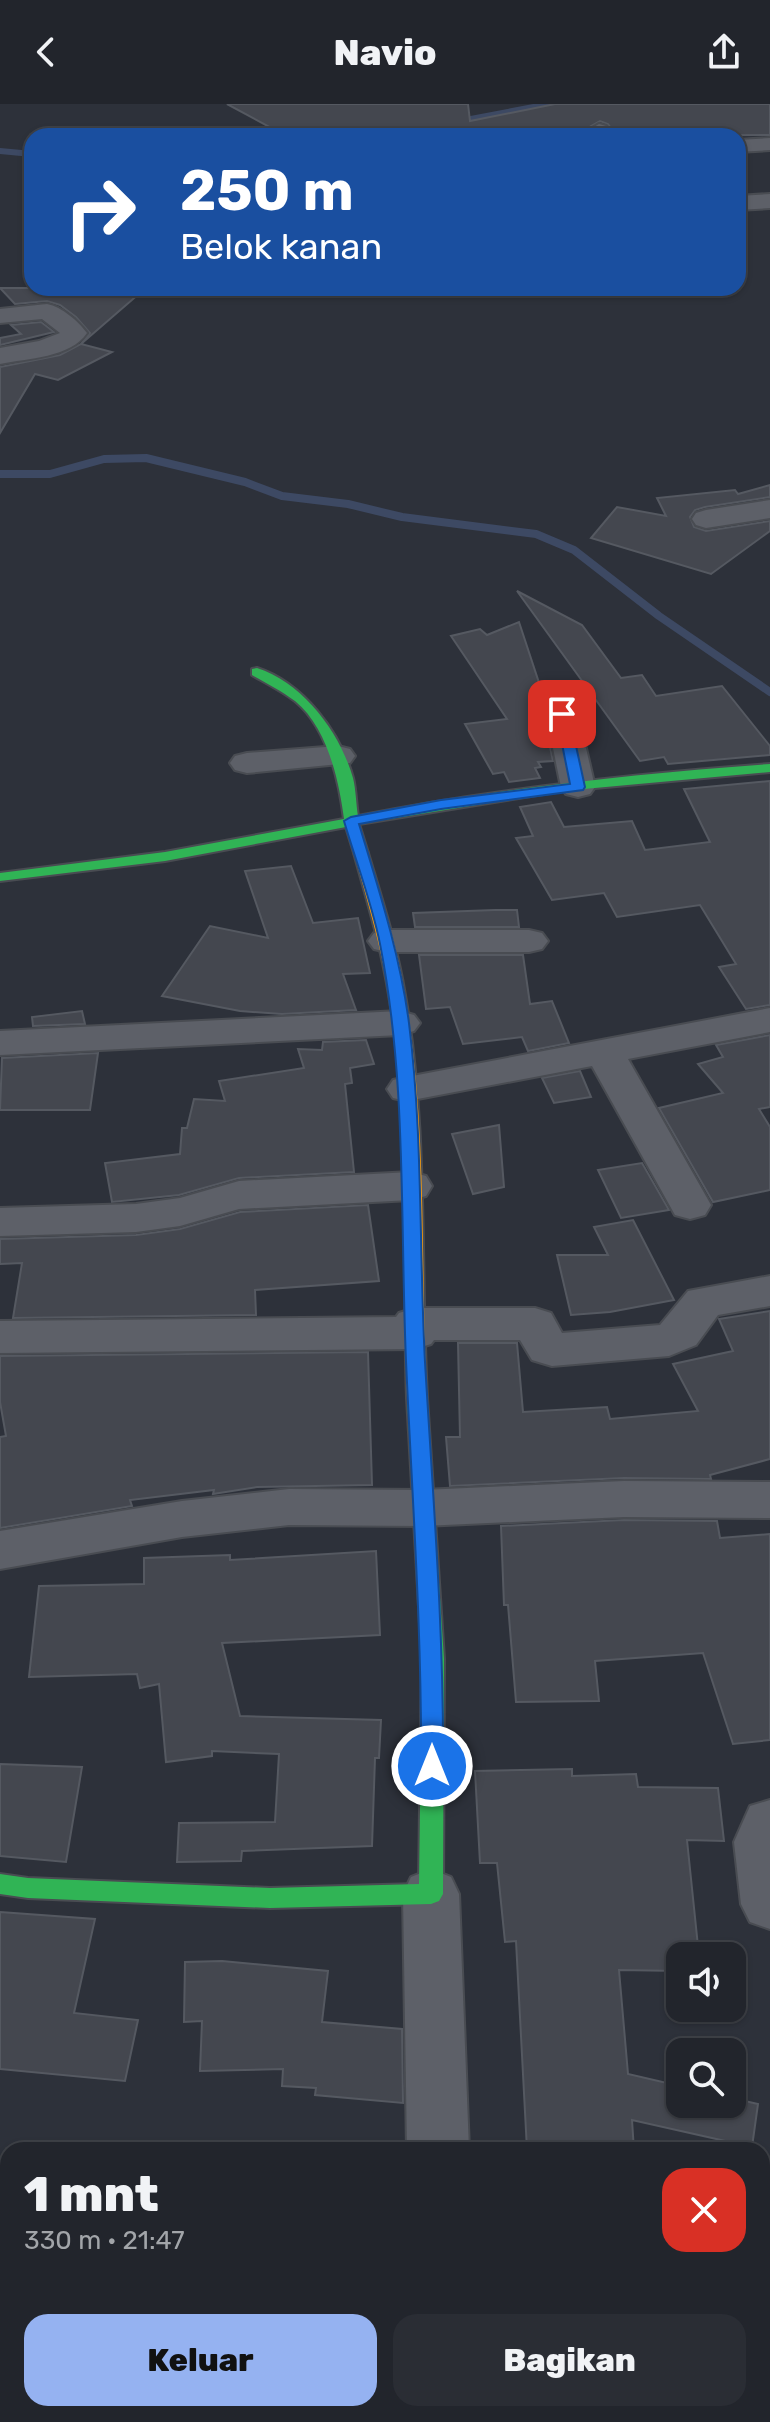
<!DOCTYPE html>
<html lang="id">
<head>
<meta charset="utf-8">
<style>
  :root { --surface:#22252c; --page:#2a2d34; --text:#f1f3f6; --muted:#a2a5a9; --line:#3f4248; --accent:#95b2f1 }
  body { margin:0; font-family:Rubik,sans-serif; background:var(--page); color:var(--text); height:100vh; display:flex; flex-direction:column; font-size:30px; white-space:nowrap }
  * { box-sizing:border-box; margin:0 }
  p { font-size:26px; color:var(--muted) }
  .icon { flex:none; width:44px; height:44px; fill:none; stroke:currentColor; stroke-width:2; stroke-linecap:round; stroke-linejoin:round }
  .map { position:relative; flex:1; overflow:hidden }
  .drawer { position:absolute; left:0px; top:2038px; width:770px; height:280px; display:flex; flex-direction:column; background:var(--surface); border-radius:24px 24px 0 0; box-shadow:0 2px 6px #0004,0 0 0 2px var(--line) }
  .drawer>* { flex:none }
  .guide { position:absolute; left:24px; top:24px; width:722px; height:168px; border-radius:24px; box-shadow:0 2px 6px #0004,0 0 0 2px var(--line); background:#1a4fa0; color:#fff; overflow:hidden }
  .tools { position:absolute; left:666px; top:1838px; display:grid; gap:16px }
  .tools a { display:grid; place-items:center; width:80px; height:80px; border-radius:16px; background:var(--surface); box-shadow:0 2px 6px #0004,0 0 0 2px var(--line); font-size:40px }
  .pin { position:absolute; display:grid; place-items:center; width:68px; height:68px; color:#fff; margin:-34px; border-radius:16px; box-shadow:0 4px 12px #0006 }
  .me { position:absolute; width:88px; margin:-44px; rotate:0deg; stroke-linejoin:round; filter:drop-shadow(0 0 6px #0008) }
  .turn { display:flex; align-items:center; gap:28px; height:168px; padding:0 24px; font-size:36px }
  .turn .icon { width:104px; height:104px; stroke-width:2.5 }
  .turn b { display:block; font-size:56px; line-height:68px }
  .round { display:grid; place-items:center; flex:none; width:84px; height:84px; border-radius:24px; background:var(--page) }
  .headline { display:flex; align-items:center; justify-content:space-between; height:136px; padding:0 24px }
  h1 { font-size:48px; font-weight:800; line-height:60px }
  .button { display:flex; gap:16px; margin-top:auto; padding:16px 24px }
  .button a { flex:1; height:92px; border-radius:24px; background:var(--accent); color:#111; font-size:32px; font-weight:800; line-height:92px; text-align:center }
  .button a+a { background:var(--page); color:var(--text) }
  header { display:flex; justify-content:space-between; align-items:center; height:104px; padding:0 24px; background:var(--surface); font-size:36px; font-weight:800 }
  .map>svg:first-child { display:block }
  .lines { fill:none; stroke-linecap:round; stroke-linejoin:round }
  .stream-far2 { stroke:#3d4963; stroke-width:6 }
  .stream-far1 { stroke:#3d4963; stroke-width:8 }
  .stream { stroke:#3d4963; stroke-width:16 }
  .building { fill:#44474f; stroke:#555961; stroke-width:2 }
  .street-casing { stroke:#494c52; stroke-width:4 }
  .fast-casing { stroke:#494c52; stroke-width:4 }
  .slow-casing { stroke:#494c52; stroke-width:4 }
  .street { fill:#5d6068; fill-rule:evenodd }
  .fast { fill:#30b455; fill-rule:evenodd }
  .slow { fill:#ff9f0a; fill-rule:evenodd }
  .route { fill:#1a73e8; stroke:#114b97; stroke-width:2 }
</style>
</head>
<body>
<header><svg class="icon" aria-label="back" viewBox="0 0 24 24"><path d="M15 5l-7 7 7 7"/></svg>Navio<svg class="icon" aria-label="share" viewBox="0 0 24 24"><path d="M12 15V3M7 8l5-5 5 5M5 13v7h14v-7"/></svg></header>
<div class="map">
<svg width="770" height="2318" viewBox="0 0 770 2318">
  <rect width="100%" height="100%" fill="#2d313a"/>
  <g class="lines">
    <!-- stream-far2 -->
    <g class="stream-far2">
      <path d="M455,18L549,0"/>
      <path d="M0,47L32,50"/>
    </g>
    <!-- stream-far1 -->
    <path class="stream-far1" d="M0,370H50L104,355L146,354L245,378L282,392L348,400L402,413L536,430L574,446L659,512L770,588"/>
    <!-- stream -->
    <g class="stream">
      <path d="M0,2226L8,2225"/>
      <path d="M298,2310L304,2318"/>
    </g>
  </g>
  <!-- building -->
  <g class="building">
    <path d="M227,0H468L470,17L555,0H770V31L617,32L608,20L600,17L586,25L589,32H286Z"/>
    <path d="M0,184H102L140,189L81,240L112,248L58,276L35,270L0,329V263L60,251L81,240L90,229L76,213L60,201L47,197L15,200Z"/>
    <path d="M41,218L54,228L0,241V234L21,230L11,221Z"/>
    <path d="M770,381V393L705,403L695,406L690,413L694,423L706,427L770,417V427L711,470L591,434L617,403L666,412L657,394L735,386L738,390Z"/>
    <path d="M517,487L582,521L621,574L642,571L656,592L722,582L770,642V651L668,660L664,653L640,657Z"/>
    <path d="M519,518L547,603L543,611L553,657L538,658L541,663L535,664L540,674L509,678L504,668L493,670L465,620L507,615L451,532L480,525L487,531Z"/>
    <path d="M770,677V901L746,905L719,863L736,860L700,801L617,813L604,789L552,796L516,734L533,732L520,703L551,698L564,723L632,717L645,746L710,738L684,685Z"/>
    <path d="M291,762L313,819L358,814L370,869L343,870L356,906L282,910L240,907L162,892L210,822L268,834L245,767Z"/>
    <path d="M495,806H517L519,823H415L413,809Z"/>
    <path d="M419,851H523L530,900L552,897L569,939L528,947L522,933L463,940L450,903L426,905Z"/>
    <path d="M82,907L85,920L33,922L32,913Z"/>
    <path d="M770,931V1003L759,1005L770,1023V1086L713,1098L659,1004L723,989L698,960L723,953L716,941Z"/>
    <path d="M366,936L374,960L350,964L352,979L345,980L354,1068L239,1074L179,1091L112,1098L105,1059L180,1050L182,1024H187L194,995L225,997L219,977L304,964L298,945L322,946L323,938Z"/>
    <path d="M98,949L90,1006H0L2,954Z"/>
    <path d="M580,967L591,993L554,999L542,974Z"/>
    <path d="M499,1021L504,1083L473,1090L452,1030Z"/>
    <path d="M642,1059L669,1106L621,1114L598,1066Z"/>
    <path d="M368,1101L379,1177L255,1186L256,1211L13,1214L22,1159L0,1160V1135L136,1131L180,1125L240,1108Z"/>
    <path d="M633,1116L674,1196L610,1208L571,1211L557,1151H608L594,1123Z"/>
    <path d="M770,1207V1355L710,1371L711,1375L624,1374L450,1382L446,1333H460L458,1239H517L523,1308L607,1303L610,1315L698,1307L673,1260L733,1247L719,1215Z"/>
    <path d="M368,1248L372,1381L257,1383L213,1390L214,1386L130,1396L132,1402L0,1424V1333L6,1332L0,1298V1252Z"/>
    <path d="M624,1416L717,1417L720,1434L770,1430V1636L733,1640L703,1549L595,1557L599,1597L516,1598L508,1501H504L501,1422Z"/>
    <path d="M376,1447L380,1531L222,1539L240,1612L381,1616L379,1654H375L372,1742L242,1747L241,1757L177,1758L179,1719L275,1718L279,1650L212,1647V1652L166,1658L159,1580L140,1584L137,1570L29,1573L39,1482L144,1480V1454L230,1451V1456Z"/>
    <path d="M0,1660L82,1663L66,1758L0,1752Z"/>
    <path d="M572,1665V1672L636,1670L638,1683L718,1684L724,1737L687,1736L699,1852H680V1867L619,1866L628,1970L680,1982V2000H732V1994L758,2000L752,2043L632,2016L634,2046H527L516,1837L505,1838L497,1759H480L475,1667Z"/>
    <path d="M0,1808L95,1815L74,1909L138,1916L125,1977L0,1965Z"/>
    <path d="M222,1857L328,1867L322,1918L402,1925L403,1999L315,1991L316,1984L282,1982L283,1965L200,1967L202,1917L184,1918L185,1858Z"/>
  </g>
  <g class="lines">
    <defs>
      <g id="street">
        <path d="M599,20L606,22L614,32H593L589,26Z"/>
        <path d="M770,34V46L738,48V36Z"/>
        <path d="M770,90V104L738,106V92Z"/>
        <path d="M47,200C62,203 78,217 87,229C70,254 28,254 0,260V244L39,237L60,229L42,215L0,219V205Z"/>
        <path d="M770,396V414L706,424L696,421L692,415L696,409L706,406Z"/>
        <path d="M562,600L574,603L578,610L595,683L590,690L578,693L566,690L561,683L546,610L550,603Z"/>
        <path d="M338,642L350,645L355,652L350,659L247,669L235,666L230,659L235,652L247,649Z"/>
        <path d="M387,826H529L542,829L548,837L542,845L529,848H387L374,845L368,837L374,829Z"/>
        <path d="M770,904V928L628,955L711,1101L705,1111L690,1115L675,1111L592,962L407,997L393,994L387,985L393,976L407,973Z"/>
        <path d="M400,907L414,911L420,919L414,927L400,931L0,951V927Z"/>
        <path d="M411,1068L426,1072L432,1082L426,1092L411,1096L239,1105L180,1122L136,1128L0,1132V1104L136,1100L180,1094L239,1077Z"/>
        <path d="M770,1172V1202L718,1211L696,1241L669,1252L552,1262L532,1256L520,1236H434L431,1240L415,1245L0,1249V1217L396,1213L399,1209L415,1204H535L551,1209L562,1229L660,1221L688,1187Z"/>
        <path d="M624,1377L770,1378V1414L624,1413L423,1422L289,1421L182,1433L0,1465V1427L182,1397L289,1385L423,1386Z"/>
        <path d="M770,1696V1825L750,1818L741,1800L734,1738L750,1702Z"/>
        <path d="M431,1765L451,1773L459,1790L469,2046H407L403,1790L411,1773Z"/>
        <rect x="762" y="2171" width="8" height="66"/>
      </g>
      <g id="fast">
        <path d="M257,564C303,579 340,628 353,674C356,686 356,700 358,712C494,685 631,670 770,660V668L562,687L359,720L368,749L361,753L354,749L346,723L165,757L0,777V769L165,748L344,715C339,676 327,623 295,597C282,587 266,579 252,571V565Z"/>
        <path d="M417,1287L424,1289L427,1294L444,1555L443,1790L439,1797L431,1800L270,1804L28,1794L0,1790V1770L28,1774L270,1784L419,1780L422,1555L407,1294L410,1289Z"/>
      </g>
      <path id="slow" d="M361,745L368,749C382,796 397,842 405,891C428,1023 420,1160 427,1294L424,1299H410L407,1294C402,1160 411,1024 389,891C381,842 367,796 354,749Z"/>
    </defs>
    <!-- street casing -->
    <use href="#street" class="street-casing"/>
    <!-- fast casing -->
    <use href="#fast" class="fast-casing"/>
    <!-- slow casing -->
    <use href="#slow" class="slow-casing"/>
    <!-- street -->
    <use href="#street" class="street"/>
    <!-- fast -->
    <use href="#fast" class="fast"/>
    <!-- slow -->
    <use href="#slow" class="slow"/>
  </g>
  <!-- route -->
  <path class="route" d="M562,606L569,610L585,683L583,686L441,705L359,720C379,786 400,851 409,919C423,1031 419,1145 425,1258C433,1393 444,1527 443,1662L440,1669L432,1672L424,1669L421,1662C422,1527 412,1392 406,1257C400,1118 407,977 380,840C372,799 356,758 344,717L351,713L441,696L570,680L556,610Z"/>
</svg>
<div class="tools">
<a><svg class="icon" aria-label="sound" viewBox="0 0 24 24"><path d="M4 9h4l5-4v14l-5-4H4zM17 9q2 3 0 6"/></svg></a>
<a><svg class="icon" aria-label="search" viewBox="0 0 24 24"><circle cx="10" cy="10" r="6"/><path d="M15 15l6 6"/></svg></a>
</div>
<div class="pin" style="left:562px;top:610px;background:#d93025"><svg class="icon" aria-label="arrive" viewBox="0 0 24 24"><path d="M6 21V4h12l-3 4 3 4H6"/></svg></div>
<svg class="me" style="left:432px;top:1662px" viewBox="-20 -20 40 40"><circle r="17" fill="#1a73e8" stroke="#fff" stroke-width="3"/><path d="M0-11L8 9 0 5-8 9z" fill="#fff"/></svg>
<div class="guide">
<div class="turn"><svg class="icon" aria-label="right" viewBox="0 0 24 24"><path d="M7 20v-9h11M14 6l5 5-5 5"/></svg><div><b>250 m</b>Belok kanan</div></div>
</div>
<section class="drawer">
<div class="headline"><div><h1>1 mnt</h1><p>330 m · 21:47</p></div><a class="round" style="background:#d93025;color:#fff"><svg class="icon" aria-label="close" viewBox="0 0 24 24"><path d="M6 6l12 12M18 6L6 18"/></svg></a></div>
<div class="button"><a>Keluar</a><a>Bagikan</a></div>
</section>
</div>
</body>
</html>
